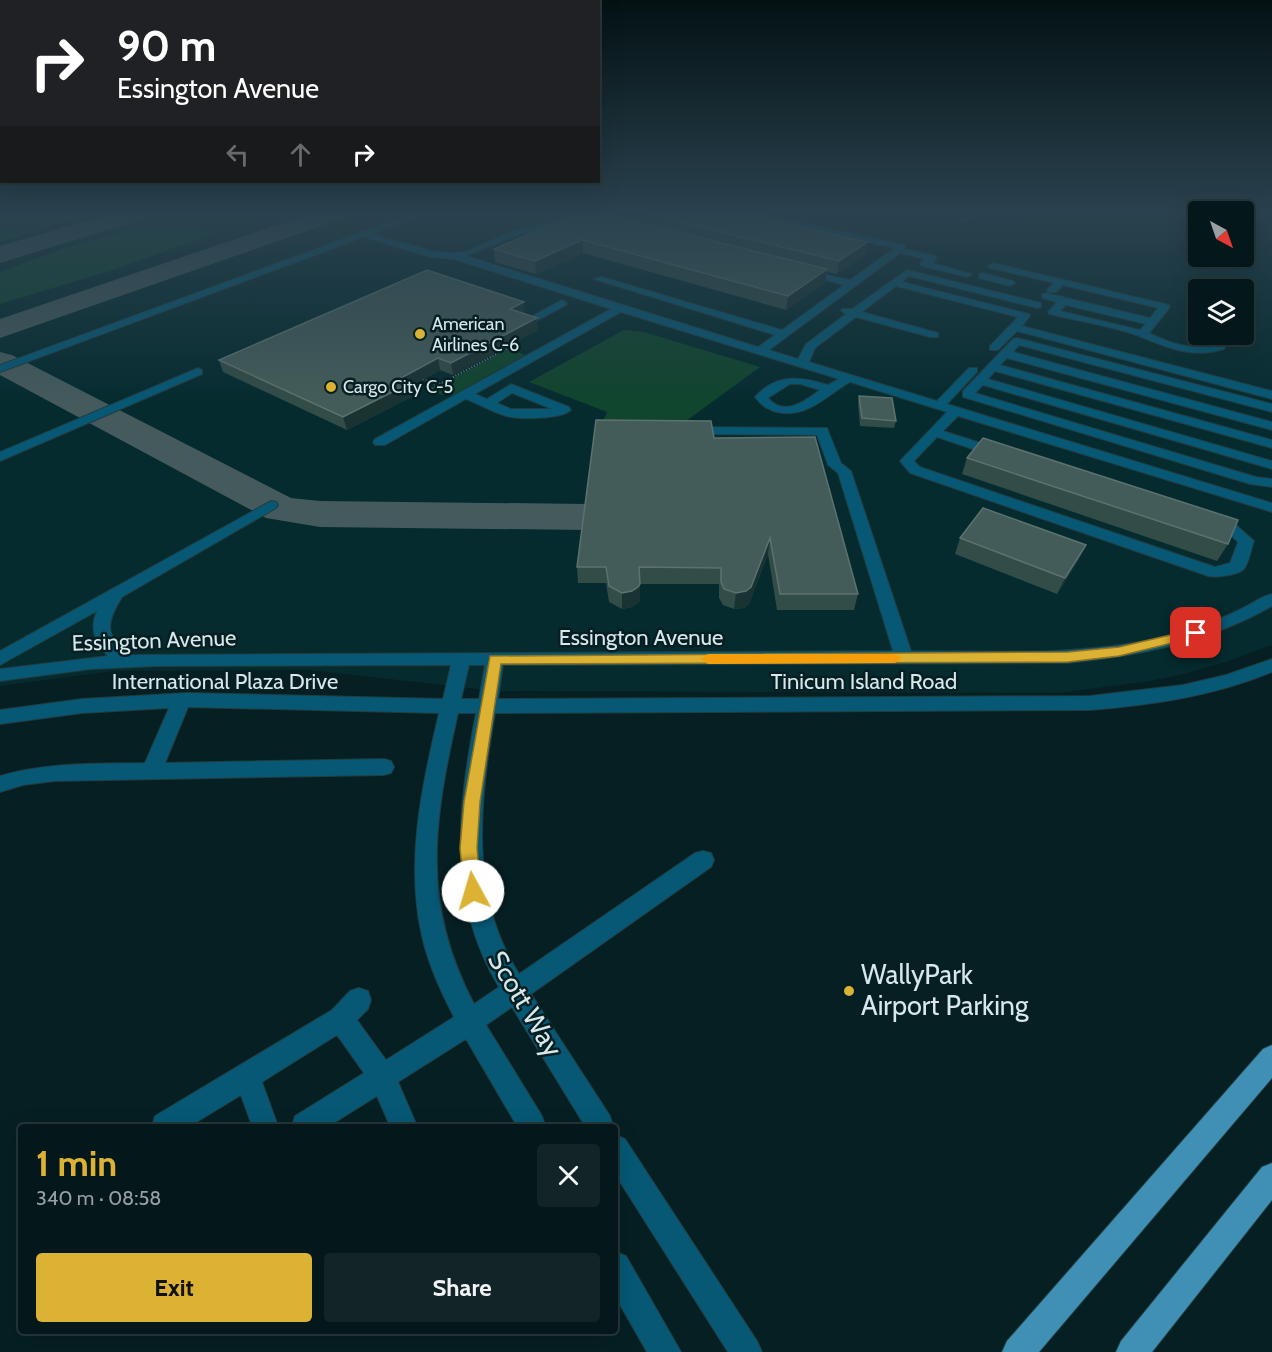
<!DOCTYPE html>
<html lang="en">
<head>
<meta charset="utf-8">
<style>
  :root { --surface:#04171a; --page:#122427; --text:#f1f3f6; --muted:#979fa2; --line:#253639; --accent:#dbb233 }
  body { margin:0; font-family:Cabin,sans-serif; background:var(--page); color:var(--text); height:100vh; display:flex; flex-direction:column; font-size:22px; white-space:nowrap }
  * { box-sizing:border-box; margin:0 }
  p { font-size:20px; color:var(--muted) }
  .icon { flex:none; width:33px; height:33px; fill:none; stroke:currentColor; stroke-width:2; stroke-linecap:round; stroke-linejoin:round }
  .map { position:relative; flex:1; overflow:hidden }
  .side { position:absolute; left:18px; top:1124px; width:600px; height:210px; display:flex; flex-direction:column; background:var(--surface); border-radius:6px; box-shadow:0 6px 24px #0002,0 0 0 2px var(--line) }
  .side>* { flex:none }
  .banner { position:absolute; left:0px; top:0px; width:600px; height:183px; box-shadow:0 6px 24px #0002,0 0 0 2px var(--line); background:#202124; color:#fff; overflow:hidden }
  .needle { width:39px; rotate:140deg }
  .fabs { position:absolute; left:1188px; top:201px; display:grid; gap:12px }
  .fabs a { display:grid; place-items:center; width:66px; height:66px; border-radius:6px; background:var(--surface); box-shadow:0 6px 24px #0002,0 0 0 2px var(--line); font-size:30px }
  .pin { position:absolute; display:grid; place-items:center; width:51px; height:51px; color:#fff; margin:-26px; border-radius:12px; box-shadow:0 3px 9px #0006 }
  .me { position:absolute; width:66px; margin:-33px; rotate:354deg; stroke-linejoin:round; filter:drop-shadow(0 0 4px #0008) }
  .turn { display:flex; align-items:center; gap:21px; height:126px; padding:0 18px; font-size:27px }
  .turn .icon { width:78px; height:78px; stroke-width:2.5 }
  .turn b { display:block; font-size:42px; line-height:51px }
  .lanes { display:flex; align-items:center; height:57px; padding:0 18px; background:#0003; justify-content:center; gap:30px; direction:ltr }
  .lanes .off { opacity:.35 }
  .round { display:grid; place-items:center; flex:none; width:63px; height:63px; border-radius:6px; background:var(--page) }
  .head { display:flex; align-items:center; justify-content:space-between; height:102px; padding:0 18px }
  h1 { font-size:36px; font-weight:700; line-height:45px; color:var(--accent) }
  .button { display:flex; gap:12px; margin-top:auto; padding:12px 18px }
  .button a { flex:1; height:69px; border-radius:6px; background:var(--accent); color:#111; font-size:24px; font-weight:700; line-height:69px; text-align:center }
  .button a+a { background:var(--page); color:var(--text) }
  .map>svg:first-child { display:block }
  .built { fill:#052b2f; fill-rule:evenodd }
  .green { fill:#10452e }
  .lines { fill:none; stroke-linecap:round; stroke-linejoin:round }
  .taxiway { fill:#445a5d; fill-rule:evenodd }
  .minor-casing { stroke:#233b3e; stroke-width:2 }
  .major-casing { stroke:#233b3e; stroke-width:2 }
  .path { stroke:#74888b; stroke-width:2; stroke-dasharray:1 2; stroke-linecap:butt }
  .minor { fill:#065875; fill-rule:evenodd }
  .major { fill:#3f90b4; fill-rule:evenodd }
  .wall { fill:#324c48 }
  .shaded-wall { fill:#193332 }
  .building { fill:#445c59; stroke:#5b7270; stroke-width:1.5 }
  .route { fill:#dbb233; stroke:#8e7421; stroke-width:1.5 }
  .slow { fill:#f59e0b }
  .poi-dot { fill:#dbb233; stroke:#051f22; stroke-width:2 }
  .labels { text-anchor:middle; stroke-width:5; stroke-linejoin:round; paint-order:stroke }
  .far-poi-label { font-size:18px; fill:#d8e7e9; stroke:#051f22; text-anchor:start }
  .street-label { font-size:22px; fill:#d8e7e9; stroke:#051f22 }
  .near-poi-label { font-size:27px; fill:#d8e7e9; stroke:#051f22; text-anchor:start }
  .near-street-label { font-size:27px; fill:#d8e7e9; stroke:#051f22 }
</style>
</head>
<body>
<div class="map">
<svg width="1272" height="1352" viewBox="0 0 1272 1352">
  <rect width="100%" height="100%" fill="#051f22"/>
  <!-- built -->
  <path class="built" d="M0,214H1198V256H1244V214H1272V645L1226,662L1180,675L1144,682L1059,693L496,691L309,670L114,671L0,686ZM1198,290H1244V334H1198Z"/>
  <!-- green -->
  <g class="green">
    <path d="M0,214H91L0,242Z"/>
    <path d="M165,221L195,224L210,235L116,269L0,304V272L68,247Z"/>
    <path d="M624,330L644,332L760,367L682,424H602L607,412L529,382Z"/>
    <path d="M510,348L525,355L453,395H442L430,391Z"/>
  </g>
  <g class="lines">
    <!-- taxiway -->
    <g class="taxiway">
      <path d="M109,214H146L143,219L0,263V246Z"/>
      <path d="M309,214H344L341,219L0,338V319Z"/>
      <path d="M0,352L12,355L291,498L320,501L586,504L601,508L607,517L601,526L586,530L320,527L266,518L0,375Z"/>
    </g>
    <defs>
      <g id="minor">
        <path d="M411,214H422L373,234L431,251L454,253L468,251L514,230L581,216V220L520,234L466,256L758,347L775,335L594,279L602,277L782,330L844,285L800,273V269L850,280L895,248L753,217L749,214H763L905,245V249L935,256L937,258L932,263L972,274L967,277L922,266L920,264L925,259L900,253L769,350L798,359L806,344L846,314L841,311L842,309H852L907,270L1041,303V307L1037,308L909,276L902,282L1029,314L1030,316L1022,326L1272,391V399L1017,331L998,350H990V346L1018,317L896,286L862,312L938,333V337H930L856,317L815,348L809,362L937,401L969,368H977V372L947,404L1272,503V512L958,416L943,431L1006,451L1008,454L1006,457H996L937,437L914,461L920,467L1215,567L1230,563L1238,542L1225,530L1208,524L1206,521L1213,517L1235,524L1254,541C1251,548 1249,565 1243,570C1237,575 1216,578 1208,576L910,473L900,461L947,412L850,382C824,397 805,421 773,411C764,407 761,405 755,397C776,373 800,376 828,385L839,379L621,312L475,394L487,399L511,384L569,407L571,410C562,419 519,420 506,416C492,412 479,404 466,399L385,445H375L373,442L375,439L611,309L454,259L430,257L364,237L0,372V365ZM790,384H800L820,390C805,401 784,417 768,398ZM512,393L552,409H511L497,403Z"/>
        <path d="M967,214H976L967,222H961V218Z"/>
        <path d="M993,263L1169,305L1170,307L1149,333C1169,343 1194,351 1216,345L1222,334H1233L1224,349C1193,359 1168,348 1139,336C1111,326 1078,321 1049,314L1048,312L1057,302L1042,298V294L1046,293L1150,318L1158,308L1063,285L1056,292H1048L1047,290L1054,283L990,268L988,266ZM1066,305L1146,324L1140,330L1060,311Z"/>
        <path d="M982,273L1013,281L1015,283L1010,286L979,278V274Z"/>
        <path d="M562,300L567,303L566,305L536,321H528L527,319Z"/>
        <path d="M1017,338L1272,404V412L1019,345L1013,352L1272,422V430L1007,358L1000,365L1272,440V448L995,371L988,379L1272,461V469L983,385L975,393L1256,477L1272,479V487L1250,484L963,397V391L1013,339Z"/>
        <path d="M198,368L202,370V374L0,461V452Z"/>
        <path d="M688,427L827,428L841,463L851,471L911,651C999,651 1089,657 1175,634C1198,627 1222,619 1243,608C1253,603 1262,596 1272,594V606C1209,642 1139,656 1068,663L503,665L498,699L1090,696L1183,685L1226,675L1272,659V672C1214,696 1153,705 1090,710L495,713C480,801 468,894 519,974L695,853L703,851L711,853L714,860L711,867L531,994L610,1116L613,1126H585L512,1007L486,1025L542,1116L545,1126H517L466,1039L398,1082L417,1126H390L377,1096L329,1126H292L295,1116L364,1073L337,1035L262,1082L278,1126H252L241,1095L190,1126H152L155,1116L332,1010L350,991L359,988L368,991L371,1000L368,1009L357,1020L386,1060L454,1017C441,992 428,964 422,936C405,861 422,786 439,713L188,707L165,763L384,759L391,761L394,767L391,773L384,775L54,781L23,785L0,792V776C47,762 96,764 145,763L169,708L82,713L0,724V710L82,699L187,693L443,699L451,665L158,666L91,669L0,681V669L108,656C95,642 89,629 97,611L0,665V651L271,501L276,502L278,505L276,508L122,597C106,623 104,636 130,655L893,651L838,473L828,465L817,435L683,434L682,431L683,428ZM469,665H485L479,699H461ZM458,713H476C458,808 446,899 499,987L474,1004C420,902 434,820 458,713Z"/>
        <path d="M615,1135L625,1139L757,1341L762,1352H728L615,1174Z"/>
        <path d="M615,1252L626,1256L681,1352H647L615,1296Z"/>
      </g>
      <g id="major">
        <path d="M1272,1045V1078L1039,1352H1002L1007,1341L1263,1049Z"/>
        <path d="M1272,1163V1200L1152,1352H1116L1121,1341L1262,1167Z"/>
      </g>
    </defs>
    <!-- minor casing -->
    <use href="#minor" class="minor-casing"/>
    <!-- major casing -->
    <use href="#major" class="major-casing"/>
    <!-- path -->
    <g class="path">
      <path d="M423,379L437,385"/>
      <path d="M429,390L510,347L519,350"/>
    </g>
    <!-- minor -->
    <use href="#minor" class="minor"/>
    <!-- major -->
    <use href="#major" class="major"/>
  </g>
  <!-- wall -->
  <g class="wall">
    <path d="M575,214H745L867,242L865,255L837,274L827,272L825,283L786,310L583,253L536,274L495,262L494,249Z"/>
    <path d="M525,314L538,330L453,375L440,370L411,386L413,396L347,430L223,372L219,360Z"/>
    <path d="M859,396L896,421L894,428L860,426L858,403Z"/>
    <path d="M714,438L858,594L854,610H777L768,554L749,604L744,608L734,609L723,605L719,598V584H640V600L638,603L632,607L622,609L609,602L606,583H578L577,567Z"/>
    <path d="M967,458L1228,544L1217,561L962,474Z"/>
    <path d="M960,538L1086,545L1078,561L1057,594L955,554Z"/>
  </g>
  <!-- shaded-wall -->
  <g class="shaded-wall">
    <path d="M582,240L583,253L536,274L535,261Z"/>
    <path d="M867,242L865,255L837,274L839,261Z"/>
    <path d="M827,269L825,283L786,310L788,296Z"/>
    <path d="M524,302L525,314L510,309Z"/>
    <path d="M537,318L538,330L453,375L451,363Z"/>
    <path d="M438,358L440,370L411,386L413,396L347,430L343,417L399,379Z"/>
    <path d="M770,538L768,554L749,604L744,608L734,609L736,593Z"/>
    <path d="M1086,545L1078,561L1057,594L1065,578Z"/>
    <path d="M640,584V600L638,603L632,607L622,609V593Z"/>
  </g>
  <!-- building -->
  <g class="building">
    <path d="M575,214H604L827,269L788,296L582,240L535,261L494,249Z"/>
    <path d="M646,214H745L867,242L839,261Z"/>
    <path d="M427,270L524,302L510,309L537,318L451,363L438,358L399,379L410,383L343,417L219,360Z"/>
    <path d="M859,396L892,398L896,421L862,418Z"/>
    <path d="M596,420L711,421L714,438L815,437L858,594H780L770,538L751,587L746,591L736,593L724,589L721,582V568L639,567L640,584L638,587L632,591L622,593L609,586L606,567H577Z"/>
    <path d="M983,438L1238,520L1228,544L967,458Z"/>
    <path d="M983,508L1086,545L1065,578L960,538Z"/>
  </g>
  <!-- sky -->
  <linearGradient id="sky" x2="0" y2="1"><stop stop-color="#031113"/><stop offset="0.53" stop-color="#2a424f"/><stop offset="1" stop-color="#2a424f" stop-opacity="0"/></linearGradient>
  <rect width="1272" height="403" fill="url(#sky)"/>
  <!-- route -->
  <path class="route" d="M1196,629L1201,630L1203,633L1201,636L1119,656L1068,662L501,664L480,802L477,848L481,891L479,896L473,898L467,896L464,891L460,848L464,802L490,656L1068,652L1119,647Z"/>
  <!-- slow -->
  <path class="slow" d="M708,654H895L902,658L895,663L708,664L701,659Z"/>
  <!-- markers -->
  <g class="poi-dot">
    <circle cx="420" cy="334" r="6"/>
    <circle cx="331" cy="387" r="6"/>
    <circle cx="849" cy="991" r="6"/>
  </g>
  <g class="labels">
    <!-- far-poi labels -->
    <g class="far-poi-label">
      <text x="432" y="330">American<tspan x="432" dy="21">Airlines C-6</tspan></text>
      <text x="343" y="393">Cargo City C-5</text>
    </g>
    <!-- street labels -->
    <g class="street-label">
      <text x="641" y="645">Essington Avenue</text>
      <text transform="translate(154 640) rotate(-2)" y="8">Essington Avenue</text>
      <text x="225" y="689">International Plaza Drive</text>
      <text x="864" y="689">Tinicum Island Road</text>
    </g>
    <!-- near-poi labels -->
    <g class="near-poi-label">
      <text x="861" y="984">WallyPark<tspan x="861" dy="31">Airport Parking</tspan></text>
    </g>
    <!-- near-street labels -->
    <g class="near-street-label">
      <text transform="translate(525 1004) rotate(59)" y="9">Scott Way</text>
    </g>
  </g>
</svg>
<div class="fabs">
<a><svg class="needle" viewBox="-14 -14 28 28"><path d="M0-13l5 13h-10z" fill="#e53935"/><path d="M0 13l5-13h-10z" fill="#979fa2"/></svg></a>
<a><svg class="icon" aria-label="layers" viewBox="0 0 24 24"><path d="M12 4l9 5-9 5-9-5zM3 14l9 5 9-5"/></svg></a>
</div>
<div class="pin" style="left:1196px;top:633px;background:#d93025"><svg class="icon" aria-label="arrive" viewBox="0 0 24 24"><path d="M6 21V4h12l-3 4 3 4H6"/></svg></div>
<svg class="me" style="left:473px;top:891px" viewBox="-20 -20 40 40"><circle r="19" fill="#fff"/><path d="M0-13L10 11 0 6-10 11z" fill="#dbb233"/></svg>
<div class="banner">
<div class="turn"><svg class="icon" aria-label="right" viewBox="0 0 24 24"><path d="M7 20v-9h11M14 6l5 5-5 5"/></svg><div><b>90 m</b>Essington Avenue</div></div>
<div class="lanes"><svg class="icon off" aria-label="left" viewBox="0 0 24 24"><path d="M17 20v-9H6M10 6l-5 5 5 5"/></svg><svg class="icon off" aria-label="ahead" viewBox="0 0 24 24"><path d="M12 20V5M6 11l6-6 6 6"/></svg><svg class="icon" aria-label="right" viewBox="0 0 24 24"><path d="M7 20v-9h11M14 6l5 5-5 5"/></svg></div>
</div>
<section class="side">
<div class="head"><div><h1>1 min</h1><p>340 m · 08:58</p></div><a class="round"><svg class="icon" aria-label="close" viewBox="0 0 24 24"><path d="M6 6l12 12M18 6L6 18"/></svg></a></div>
<div class="button"><a>Exit</a><a>Share</a></div>
</section>
</div>
</body>
</html>
